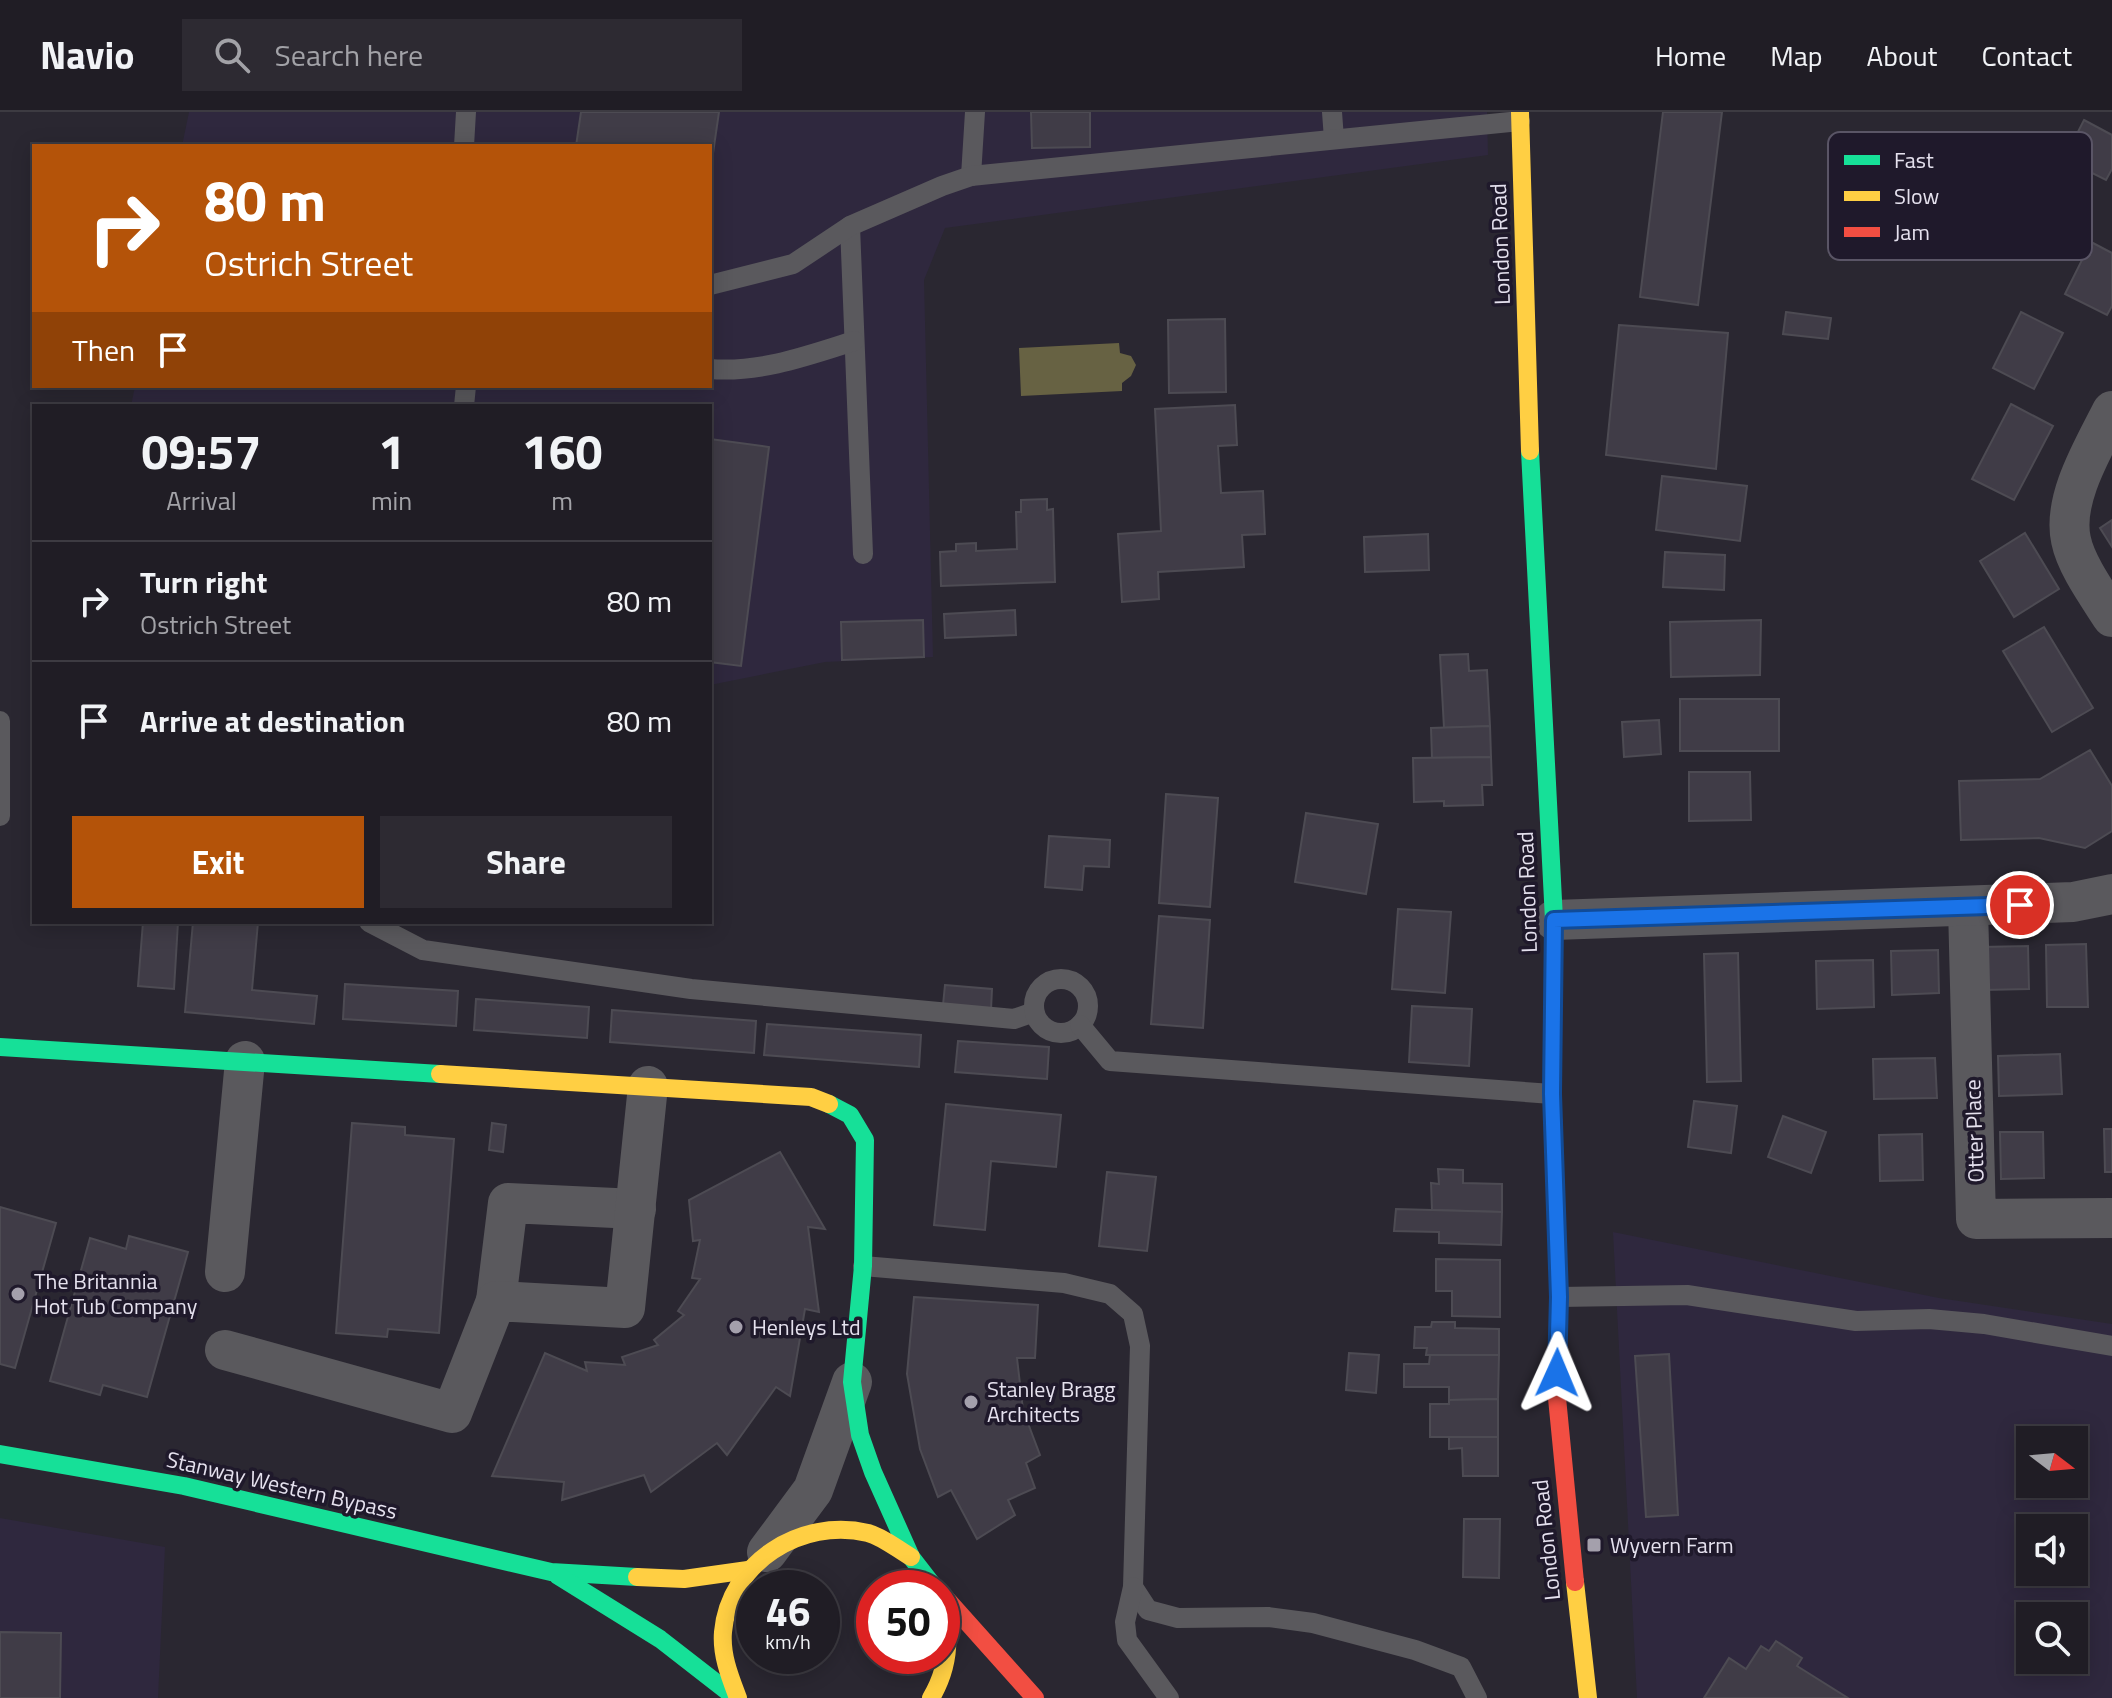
<!DOCTYPE html>
<html lang="en">
<head>
<meta charset="utf-8">
<style>
  :root { --surface:#201d25; --page:#2d2a32; --text:#f1f3f6; --muted:#a2a2a7; --line:#3d3b42; --accent:#b45309 }
  body { margin:0; font-family:"Titillium Web",sans-serif; background:var(--page); color:var(--text); height:100vh; display:flex; flex-direction:column; font-size:30px; white-space:nowrap }
  * { box-sizing:border-box; margin:0 }
  p { font-size:26px; color:var(--muted) }
  .icon { flex:none; width:44px; height:44px; fill:none; stroke:currentColor; stroke-width:2; stroke-linecap:round; stroke-linejoin:round }
  .map { position:relative; flex:1; overflow:hidden }
  .sheet { position:absolute; left:32px; top:292px; width:680px; height:520px; display:flex; flex-direction:column; background:var(--surface); border-radius:0px; box-shadow:0 4px 20px #0003,0 0 0 2px var(--line) }
  .sheet>* { flex:none }
  .banner { position:absolute; left:32px; top:32px; width:680px; height:244px; border-radius:0px; box-shadow:0 4px 20px #0003,0 0 0 2px var(--line); background:#b45309; color:#fff; overflow:hidden }
  .needle { width:52px; rotate:106deg }
  .fabs { position:absolute; left:2016px; top:1314px; display:grid; gap:16px }
  .fabs a { display:grid; place-items:center; width:72px; height:72px; border-radius:0px; background:var(--surface); box-shadow:0 4px 20px #0003,0 0 0 2px var(--line); font-size:40px }
  .speed { position:absolute; left:736px; top:1458px; display:flex; gap:16px; font-size:40px; font-weight:700; text-align:center }
  .speed>* { display:grid; place-content:center; width:104px; height:104px; border-radius:50%; background:var(--surface); box-shadow:0 4px 20px #0003,0 0 0 2px var(--line); line-height:1 }
  .speed small { font-size:20px; font-weight:400 }
  .speed .limit { border:12px solid #d22; background:#fff; color:#111 }
  .pin { position:absolute; display:grid; place-items:center; width:68px; height:68px; color:#fff; margin:-34px; border:4px solid #fff; border-radius:50%; box-shadow:0 2px 8px #0007 }
  .me { position:absolute; width:88px; margin:-44px; rotate:1deg; stroke-linejoin:round; filter:drop-shadow(0 0 6px #0008) }
  .turn { display:flex; align-items:center; gap:28px; height:168px; padding:0 40px; font-size:36px }
  .turn .icon { width:104px; height:104px; stroke-width:2.5 }
  .turn b { display:block; font-size:56px; line-height:68px }
  .then { display:flex; align-items:center; height:76px; padding:0 40px; background:#0003; gap:16px; font-size:30px }
  .eta { display:flex; justify-content:space-evenly; align-items:center; height:136px; text-align:center }
  .eta b { font-size:48px; font-weight:700; line-height:56px }
  .primary-button { display:flex; gap:16px; margin-top:auto; padding:16px 40px }
  .primary-button a { flex:1; height:92px; border-radius:0px; background:var(--accent); color:#fff; font-size:32px; font-weight:700; line-height:92px; text-align:center }
  .primary-button a+a { background:var(--page); color:var(--text) }
  ul { padding:0; list-style:none }
  li { display:flex; align-items:center; gap:24px; height:120px; padding:0 40px; border-top:2px solid var(--line) }
  li div { flex:1 }
  li b { display:block; font-size:30px }
  li em { font-style:normal }
  header { display:flex; align-items:center; gap:48px; box-sizing:border-box; height:112px; padding:0 40px; background:var(--surface); border-bottom:2px solid var(--line) }
  header strong { font-size:38px }
  nav { display:flex; gap:44px; margin-inline-start:auto; font-size:28px }
  .search { width:560px; height:72px; background:var(--page); display:flex; align-items:center; gap:20px; box-sizing:border-box; padding:0 28px; border-radius:0px; color:var(--muted); font-size:30px }
  .map>svg:first-child { display:block }
  .built { fill:#2f283e; fill-rule:evenodd }
  .water { fill:#676243 }
  .building { fill:#403c47; stroke:#4d4b53; stroke-width:2 }
  .lines { fill:none; stroke-linecap:round; stroke-linejoin:round }
  .lane { stroke:#5a595d; stroke-width:20 }
  .street { stroke:#5a595d; stroke-width:40 }
  .fast { stroke:#16e098; stroke-width:18 }
  .slow { stroke:#ffcf43; stroke-width:18 }
  .jam { stroke:#f24e42; stroke-width:18 }
  .route-casing { stroke:#114b97; stroke-width:20 }
  .route { stroke:#1a73e8; stroke-width:14 }
  .poi-dot { fill:#a4a0ac; stroke:#1f192b; stroke-width:3 }
  .labels { text-anchor:middle; stroke-width:7; stroke-linejoin:round; paint-order:stroke }
  .street-label { font-size:22px; fill:#e5e1ee; stroke:#1f192b }
  .poi-label { font-size:22px; fill:#e5e1ee; stroke:#1f192b; text-anchor:start }
  .key { fill:#1f192b; stroke:#5a5566; stroke-width:2 }
  .key-label { font-size:22px; fill:#e5e1ee }
</style>
</head>
<body>
<header>
<strong>Navio</strong>
<div class="search"><svg class="icon" aria-label="search" viewBox="0 0 24 24"><circle cx="10" cy="10" r="6"/><path d="M15 15l6 6"/></svg>Search here</div>
<nav><a>Home</a><a>Map</a><a>About</a><a>Contact</a></nav>
</header>
<div class="map">
<svg width="2112" height="1586" viewBox="0 0 2112 1586">
  <rect width="100%" height="100%" fill="#2a2731"/>
  <!-- built -->
  <g class="built">
    <path d="M189,0H1487L1488,43L945,116L924,168L933,545L825,550L710,573V294H131L135,274H710V34H182Z"/>
    <path d="M1613,1120L1939,1186L2112,1212V1586H1637ZM2030,1328H2074V1372H2030ZM2030,1416H2074V1460H2030ZM2030,1504H2074V1548H2030Z"/>
    <path d="M0,1406L165,1435L158,1586H0Z"/>
  </g>
  <!-- water -->
  <path class="water" d="M1119,231L1120,241L1131,244L1136,253L1131,264L1122,271V279L1021,284L1019,236Z"/>
  <!-- building -->
  <g class="building">
    <path d="M581,0H719L710,62V34H576Z"/>
    <path d="M1031,0H1090V35L1032,36Z"/>
    <path d="M1663,0H1722L1698,193L1640,185Z"/>
    <path d="M2084,8L2112,23V57L2106,68L2064,47Z"/>
    <path d="M2091,130L2112,141V194L2107,203L2065,182Z"/>
    <path d="M1786,200L1831,206L1828,227L1783,222Z"/>
    <path d="M2021,200L2063,221L2034,277L1993,256Z"/>
    <path d="M1225,207L1226,280L1169,281L1168,208Z"/>
    <path d="M1619,213L1728,221L1716,357L1606,343Z"/>
    <path d="M2011,292L2053,314L2014,388L1972,367Z"/>
    <path d="M1235,293L1237,333L1218,334L1221,381L1263,379L1265,422L1242,423L1244,455L1158,460L1159,487L1122,490L1118,422L1161,419L1155,297Z"/>
    <path d="M710,327L769,335L741,554L710,550Z"/>
    <path d="M1662,364L1747,374L1740,429L1656,418Z"/>
    <path d="M1047,387V398L1053,397L1055,470L941,474L940,440L956,439V432L976,431V439L1017,437L1016,400H1021V388Z"/>
    <path d="M2112,408V435L2100,416Z"/>
    <path d="M2025,421L2059,477L2014,505L1980,449Z"/>
    <path d="M1428,422L1429,458L1365,460L1364,425Z"/>
    <path d="M1665,440L1725,443L1724,478L1663,475Z"/>
    <path d="M1015,498L1016,523L945,526L944,502Z"/>
    <path d="M923,508L924,545L842,548L841,510Z"/>
    <path d="M1761,508L1760,563L1671,565L1670,510Z"/>
    <path d="M2044,515L2093,596L2052,620L2003,539Z"/>
    <path d="M1468,542L1469,559L1487,558L1490,614L1444,616L1440,543Z"/>
    <rect x="1680" y="587" width="99" height="52"/>
    <path d="M1659,608L1661,642L1624,645L1622,610Z"/>
    <path d="M1490,614L1491,645L1432,646L1431,616Z"/>
    <path d="M2090,638L2112,674V719L2085,736L2039,726L1961,728L1959,669L2040,667Z"/>
    <path d="M1491,645L1492,673H1482L1483,693L1444,694V689L1414,690L1413,646Z"/>
    <path d="M1689,660H1750L1751,708L1689,709Z"/>
    <path d="M1166,682L1218,686L1210,795L1159,791Z"/>
    <path d="M1306,701L1378,712L1366,782L1295,770Z"/>
    <path d="M1049,724L1110,728L1109,755L1084,754L1082,778L1045,775Z"/>
    <path d="M1398,797L1451,800L1445,881L1392,877Z"/>
    <path d="M1159,804L1210,808L1203,916L1151,912Z"/>
    <path d="M143,810H178L174,877L138,874Z"/>
    <path d="M193,810H258L252,878L317,884L314,912L185,900Z"/>
    <path d="M2086,832L2088,895H2047L2046,833Z"/>
    <path d="M2028,834L2029,877L1982,878L1981,835Z"/>
    <path d="M1938,838L1939,881L1892,883L1891,839Z"/>
    <path d="M1738,841L1741,969L1707,970L1704,842Z"/>
    <path d="M1873,848L1874,895L1817,897L1816,849Z"/>
    <path d="M345,872L458,879L456,914L343,907Z"/>
    <path d="M945,873L992,877L991,898L943,893Z"/>
    <path d="M476,887L589,895L587,926L474,918Z"/>
    <path d="M1412,894L1472,897L1469,954L1409,950Z"/>
    <path d="M612,898L756,909L754,941L610,930Z"/>
    <path d="M767,912L921,923L919,955L764,943Z"/>
    <path d="M958,929L1049,935L1047,967L955,960Z"/>
    <path d="M2060,942L2062,982L1999,984L1998,944Z"/>
    <path d="M1935,946L1937,986L1874,987L1873,947Z"/>
    <path d="M1694,989L1737,994L1731,1041L1688,1035Z"/>
    <path d="M946,992L1061,1003L1056,1055L991,1049L985,1118L934,1113Z"/>
    <path d="M1783,1004L1826,1020L1811,1061L1768,1045Z"/>
    <path d="M352,1011L405,1015V1023L454,1027L439,1221L388,1217L387,1225L336,1221Z"/>
    <path d="M492,1011L506,1013L503,1040L489,1038Z"/>
    <path d="M2104,1017H2112V1060H2105Z"/>
    <path d="M2000,1020H2043L2044,1066L2001,1067Z"/>
    <path d="M1922,1022L1923,1068L1880,1069L1879,1023Z"/>
    <path d="M780,1040L825,1117L808,1115L819,1200L805,1197L790,1284L776,1275L727,1343L717,1331L651,1380L644,1363L562,1388L564,1370L492,1364L545,1241L587,1259L585,1250L625,1253L622,1245L658,1233L654,1228L684,1203L678,1199L700,1167L692,1166L700,1128L693,1129L689,1088Z"/>
    <path d="M1438,1057L1463,1058V1071L1502,1072V1100L1432,1098L1431,1071L1439,1072Z"/>
    <path d="M1107,1060L1156,1065L1147,1139L1099,1134Z"/>
    <path d="M0,1095L56,1111L15,1256L0,1252Z"/>
    <path d="M1396,1097L1502,1100L1501,1133L1439,1131V1120L1394,1119Z"/>
    <path d="M129,1124L188,1140L147,1285L103,1273L100,1283L50,1269L90,1126L126,1137Z"/>
    <path d="M1436,1147L1500,1148V1205L1452,1204V1179H1436Z"/>
    <path d="M914,1185L1038,1193L1035,1246H1017L1023,1298L1040,1343L1026,1351L1035,1376L1008,1388L1015,1403L977,1427L951,1378L938,1385L920,1337L907,1262Z"/>
    <path d="M1432,1210H1455V1216L1499,1217V1243H1426L1427,1236H1414L1415,1215H1431Z"/>
    <path d="M1349,1241L1379,1243L1376,1281L1346,1278Z"/>
    <path d="M1669,1242L1678,1403L1646,1405L1635,1244Z"/>
    <path d="M1430,1243H1499L1498,1287L1449,1288V1275H1404V1252H1429Z"/>
    <path d="M1498,1287V1325H1430V1292H1449V1288Z"/>
    <path d="M1449,1325H1498V1364H1463L1462,1336L1449,1337Z"/>
    <path d="M1464,1407H1500L1499,1466L1463,1465Z"/>
    <path d="M0,1520L61,1521L60,1586H0Z"/>
    <path d="M1776,1529L1802,1546L1797,1554L1848,1586H1704L1729,1546L1746,1557L1761,1534L1769,1539Z"/>
  </g>
  <g class="lines">
    <!-- lane -->
    <g class="lane">
      <path d="M1332,0L1334,27"/>
      <path d="M464,34L466,0"/>
      <path d="M971,64L975,0"/>
      <path d="M850,114L863,442"/>
      <path d="M710,173L793,152L850,114L942,74L971,64L1520,9"/>
      <path d="M710,257C760,261 807,244 854,229"/>
      <path d="M464,294L466,274"/>
      <path d="M0,609V704"/>
      <path d="M369,810L423,838L691,877L1014,907L1034,900"/>
      <circle cx="1061" cy="894" r="27"/>
      <path d="M1080,913L1110,949L1552,982"/>
      <path d="M863,1154L1064,1171L1110,1182L1133,1202L1140,1234L1133,1475L1148,1498L1178,1506L1268,1505L1313,1511L1415,1538L1461,1555L1477,1586"/>
      <path d="M1559,1185L1687,1183L1856,1209L1929,1207L1984,1212L2112,1234"/>
      <path d="M1133,1475L1125,1510L1127,1528L1169,1586"/>
    </g>
    <!-- street -->
    <g class="street">
      <path d="M2112,299C2094,335 2062,387 2071,428C2076,453 2098,483 2112,505"/>
      <path d="M1968,795L1976,1107L2112,1106"/>
      <path d="M1554,808L2073,790L2112,782"/>
      <path d="M225,1160L245,949"/>
      <path d="M496,1189L508,1091L636,1097"/>
      <path d="M225,1238L452,1301L496,1189L625,1196L648,974"/>
      <path d="M767,1440L813,1378L852,1270"/>
    </g>
    <!-- fast -->
    <g class="fast">
      <path d="M1530,339L1554,808L1552,974"/>
      <path d="M0,935L440,962"/>
      <path d="M829,992L850,1003L865,1028L863,1154L852,1270L860,1323L873,1360L911,1445L935,1476"/>
      <path d="M0,1342L184,1374L551,1460L637,1465"/>
      <path d="M557,1463L660,1527L736,1586"/>
    </g>
    <!-- slow -->
    <g class="slow">
      <path d="M1520,0L1530,339"/>
      <path d="M440,962L811,985L829,992"/>
      <path d="M637,1465L684,1467L748,1458"/>
      <path d="M1575,1470L1588,1586"/>
      <path d="M738,1586C730,1565 721,1543 723,1520C729,1451 801,1405 868,1421C883,1425 897,1437 911,1445"/>
      <path d="M931,1586C948,1557 952,1527 942,1494"/>
    </g>
    <!-- jam -->
    <g class="jam">
      <path d="M1552,974L1559,1185L1557,1286L1575,1470"/>
      <path d="M942,1482L1035,1586"/>
    </g>
  </g>
  <g class="lines">
    <defs>
      <path id="route" d="M1557,1261L1559,1185L1552,982L1554,808L2020,793"/>
    </defs>
    <!-- route casing -->
    <use href="#route" class="route-casing"/>
    <!-- route -->
    <use href="#route" class="route"/>
  </g>
  <!-- markers -->
  <g class="poi-dot">
    <circle cx="18" cy="1182" r="8"/>
    <circle cx="736" cy="1215" r="8"/>
    <circle cx="971" cy="1290" r="8"/>
    <rect x="1586" y="1425" width="16" height="16" rx="4"/>
  </g>
  <g class="labels">
    <!-- street labels -->
    <g class="street-label">
      <text transform="translate(1500 132) rotate(-92)" y="8">London Road</text>
      <text transform="translate(1527 780) rotate(-92)" y="8">London Road</text>
      <text transform="translate(1974 1019) rotate(-92)" y="8">Otter Place</text>
      <text transform="translate(282 1373) rotate(13)" y="8">Stanway Western Bypass</text>
      <text transform="translate(1546 1428) rotate(-96)" y="8">London Road</text>
    </g>
    <!-- poi labels -->
    <g class="poi-label">
      <text x="34" y="1177">The Britannia<tspan x="34" dy="25">Hot Tub Company</tspan></text>
      <text x="752" y="1223">Henleys Ltd</text>
      <text x="987" y="1285">Stanley Bragg<tspan x="987" dy="25">Architects</tspan></text>
      <text x="1610" y="1441">Wyvern Farm</text>
    </g>
  </g>
  <!-- legend -->
  <rect x="1828" y="20" width="264" height="128" rx="12" class="key"/>
  <rect x="1844" y="43" width="36" height="10" fill="#16e098"/>
  <rect x="1844" y="79" width="36" height="10" fill="#ffcf43"/>
  <rect x="1844" y="115" width="36" height="10" fill="#f24e42"/>
  <g class="key-label">
    <text x="1894" y="56">Fast</text>
    <text x="1894" y="92">Slow</text>
    <text x="1894" y="128">Jam</text>
  </g>
</svg>
<div class="fabs">
<a><svg class="needle" viewBox="-14 -14 28 28"><path d="M0-13l5 13h-10z" fill="#e53935"/><path d="M0 13l5-13h-10z" fill="#a2a2a7"/></svg></a>
<a><svg class="icon" aria-label="sound" viewBox="0 0 24 24"><path d="M4 9h4l5-4v14l-5-4H4zM17 9q2 3 0 6"/></svg></a>
<a><svg class="icon" aria-label="search" viewBox="0 0 24 24"><circle cx="10" cy="10" r="6"/><path d="M15 15l6 6"/></svg></a>
</div>
<div class="speed"><div>46<small>km/h</small></div><div class="limit">50</div></div>
<div class="pin" style="left:2020px;top:793px;background:#d93025"><svg class="icon" aria-label="arrive" viewBox="0 0 24 24"><path d="M6 21V4h12l-3 4 3 4H6"/></svg></div>
<svg class="me" style="left:1557px;top:1261px" viewBox="-20 -20 40 40"><path d="M0-17L14 15 0 8-14 15z" fill="#1a73e8" stroke="#fff" stroke-width="4"/></svg>
<div class="banner">
<div class="turn"><svg class="icon" aria-label="right" viewBox="0 0 24 24"><path d="M7 20v-9h11M14 6l5 5-5 5"/></svg><div><b>80 m</b>Ostrich Street</div></div>
<div class="then">Then<svg class="icon" aria-label="arrive" viewBox="0 0 24 24"><path d="M6 21V4h12l-3 4 3 4H6"/></svg></div>
</div>
<section class="sheet">
<div class="eta">
<div><b>09:57</b><p>Arrival</p></div>
<div><b>1</b><p>min</p></div>
<div><b>160</b><p>m</p></div>
</div>
<ul>
<li><svg class="icon" aria-label="right" viewBox="0 0 24 24"><path d="M7 20v-9h11M14 6l5 5-5 5"/></svg><div><b>Turn right</b><p>Ostrich Street</p></div><em>80 m</em></li>
<li><svg class="icon" aria-label="arrive" viewBox="0 0 24 24"><path d="M6 21V4h12l-3 4 3 4H6"/></svg><div><b>Arrive at destination</b></div><em>80 m</em></li>
</ul>
<div class="primary-button"><a>Exit</a><a>Share</a></div>
</section>
</div>
</body>
</html>
